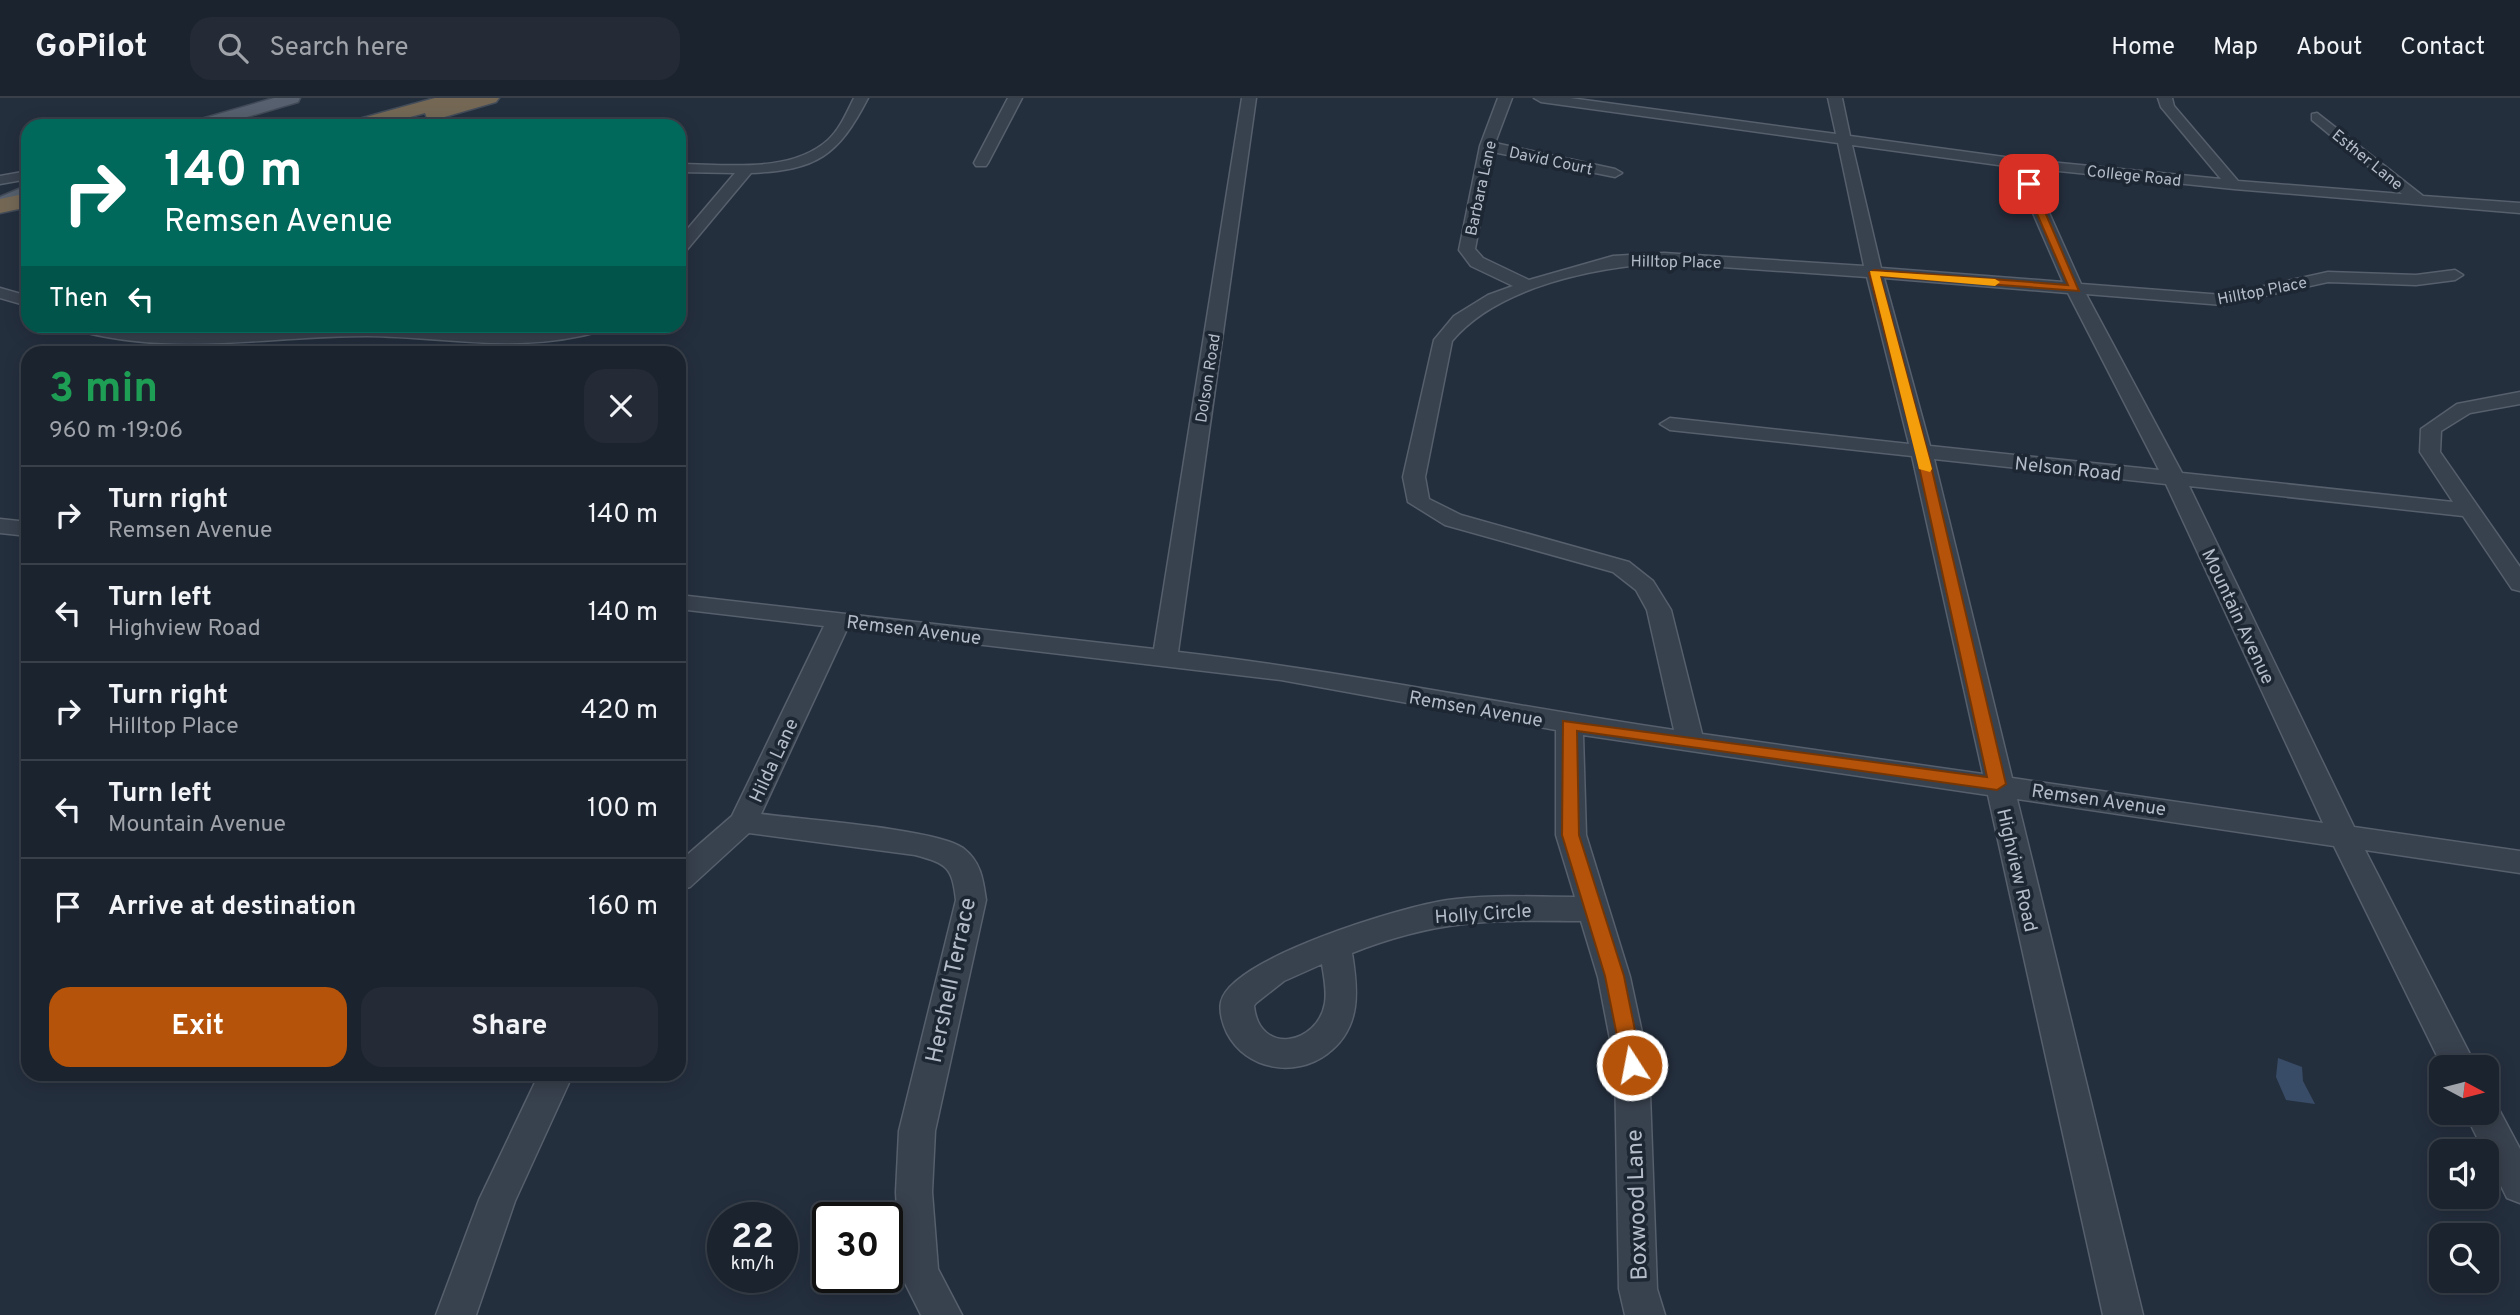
<!DOCTYPE html>
<html lang="en">
<head>
<meta charset="utf-8">
<style>
  :root { --surface:#1b232e; --page:#242b36; --text:#f1f3f6; --muted:#a0a4aa; --line:#39404a; --accent:#b45309 }
  body { margin:0; font-family:Overpass,sans-serif; background:var(--page); color:var(--text); height:100vh; display:flex; flex-direction:column; font-size:26px; white-space:nowrap }
  * { box-sizing:border-box; margin:0 }
  p { font-size:23px; color:var(--muted) }
  .icon { flex:none; width:38px; height:38px; fill:none; stroke:currentColor; stroke-width:2; stroke-linecap:round; stroke-linejoin:round }
  .map { position:relative; flex:1; overflow:hidden }
  .sheet { position:absolute; left:21px; top:248px; width:665px; height:735px; display:flex; flex-direction:column; background:var(--surface); border-radius:21px; box-shadow:0 4px 18px #0003,0 0 0 2px var(--line) }
  .sheet>* { flex:none }
  .guide { position:absolute; left:21px; top:21px; width:665px; height:214px; border-radius:21px; box-shadow:0 4px 18px #0003,0 0 0 2px var(--line); background:#00695c; color:#fff; overflow:hidden }
  .needle { width:46px; rotate:97deg }
  .buttons { position:absolute; left:2429px; top:957px; display:grid; gap:14px }
  .buttons a { display:grid; place-items:center; width:70px; height:70px; border-radius:14px; background:var(--surface); box-shadow:0 4px 18px #0003,0 0 0 2px var(--line); font-size:35px }
  .speed { position:absolute; left:707px; top:1104px; display:flex; gap:14px; font-size:35px; font-weight:700; text-align:center }
  .speed>* { display:grid; place-content:center; width:91px; height:91px; border-radius:50%; background:var(--surface); box-shadow:0 4px 18px #0003,0 0 0 2px var(--line); line-height:1 }
  .speed small { font-size:18px; font-weight:400 }
  .speed .limit { border:4px solid #111; border-radius:10px; background:#fff; color:#111 }
  .pin { position:absolute; display:grid; place-items:center; width:60px; height:60px; color:#fff; margin:-30px; border-radius:14px; box-shadow:0 4px 10px #0006 }
  .me { position:absolute; width:77px; margin:-38px; rotate:349deg; stroke-linejoin:round; filter:drop-shadow(0 0 5px #0008) }
  .turn { display:flex; align-items:center; gap:24px; height:147px; padding:0 28px; font-size:32px }
  .turn .icon { width:91px; height:91px; stroke-width:2.5 }
  .turn b { display:block; font-size:49px; line-height:60px }
  .then { display:flex; align-items:center; height:66px; padding:0 28px; background:#0003; gap:14px; font-size:26px }
  .round { display:grid; place-items:center; flex:none; width:74px; height:74px; border-radius:21px; background:var(--page) }
  .summary { display:flex; align-items:center; justify-content:space-between; height:119px; padding:0 28px }
  h1 { font-size:42px; font-weight:700; line-height:52px; color:#1e9e55 }
  .action { display:flex; gap:14px; margin-top:auto; padding:14px 28px }
  .action a { flex:1; height:80px; border-radius:21px; background:var(--accent); color:#fff; font-size:28px; font-weight:700; line-height:80px; text-align:center }
  .action a+a { background:var(--page); color:var(--text) }
  ul { padding:0; list-style:none }
  li { display:flex; align-items:center; gap:21px; height:98px; padding:0 28px; border-top:2px solid var(--line) }
  li div { flex:1 }
  li b { display:block; font-size:26px }
  li em { font-style:normal }
  header { display:flex; align-items:center; gap:42px; box-sizing:border-box; height:98px; padding:0 35px; background:var(--surface); border-bottom:2px solid var(--line) }
  header strong { font-size:33px }
  nav { display:flex; gap:38px; margin-inline-start:auto; font-size:24px }
  .search { width:490px; height:63px; background:var(--page); display:flex; align-items:center; gap:18px; box-sizing:border-box; padding:0 24px; border-radius:21px; color:var(--muted); font-size:26px }
  .map>svg:first-child { display:block }
  .water { fill:#394c67 }
  .lines { fill:none; stroke-linecap:round; stroke-linejoin:round }
  .minor-casing { stroke:#565f6c; stroke-width:3 }
  .major-casing { stroke:#414a57; stroke-width:3 }
  .highway-casing { stroke:#434c59; stroke-width:3 }
  .minor { fill:#38414e; fill-rule:evenodd }
  .major { fill:#56606e; fill-rule:evenodd }
  .highway { fill:#746855; fill-rule:evenodd }
  .route { fill:#b45309; stroke:#753606; stroke-width:2 }
  .slow { fill:#f59e0b }
  .labels { text-anchor:middle; stroke-width:7; stroke-linejoin:round; paint-order:stroke }
  .far-street-label { font-size:16px; fill:#b4bcc9; stroke:#1d2633 }
  .street-label { font-size:19px; fill:#b4bcc9; stroke:#1d2633 }
  .near-street-label { font-size:23px; fill:#b4bcc9; stroke:#1d2633 }
</style>
</head>
<body>
<header>
<strong>GoPilot</strong>
<div class="search"><svg class="icon" aria-label="search" viewBox="0 0 24 24"><circle cx="10" cy="10" r="6"/><path d="M15 15l6 6"/></svg>Search here</div>
<nav><a>Home</a><a>Map</a><a>About</a><a>Contact</a></nav>
</header>
<div class="map">
<svg width="2520" height="1217" viewBox="0 0 2520 1217">
  <rect width="100%" height="100%" fill="#242f3e"/>
  <!-- water -->
  <path class="water" d="M2278,960L2302,969L2303,983L2315,1006L2286,1002L2276,979Z"/>
  <g class="lines">
    <defs>
      <g id="minor">
        <path d="M854,0H868C838,58 817,72 751,75L685,154L679,156V141L735,75L679,74V66C726,66 790,76 828,42C840,31 847,14 854,0Z"/>
        <path d="M1008,0H1022L988,65L986,68H976L974,65Z"/>
        <path d="M1242,0H1256L1178,554C1345,573 1509,608 1674,632L1647,512L1636,492L1613,474L1445,427L1408,404L1403,379L1434,242L1454,218L1488,197L1513,188L1471,168L1459,152L1480,48L1498,0H1512L1495,45L1615,71L1622,75L1615,79L1493,54L1475,151L1483,160L1529,182L1613,158L1664,155L1864,168L1838,45L1541,4L1534,0H1570L1836,36L1828,0H1842L1850,38L2019,61L2221,81L2161,9L2158,0H2172L2174,8L2238,83L2402,96L2312,22V16L2317,15L2423,98L2520,105V115L2234,91L2029,70L2081,186L2223,197L2328,174L2416,177L2455,172L2463,177L2455,182L2416,187L2328,184L2223,207L2086,196L2182,375L2453,404L2420,354L2421,331L2457,306L2520,294V306L2470,315L2441,333L2440,354L2520,469V493L2512,491L2463,418L2189,388L2354,729L2520,753V775L2365,752L2477,970H2443L2334,748L2017,701L2143,1217H2103L1988,697L1583,637L1586,737L1630,879L1649,967L1657,1191L1665,1217H1625L1619,1191L1615,967L1598,879L1581,823C1491,822 1438,821 1352,855C1358,892 1362,930 1327,956C1295,980 1246,972 1227,935C1223,927 1219,914 1221,904C1231,860 1404,808 1448,802C1489,796 1532,799 1575,799L1556,737V632L1281,582L847,531L761,716C799,721 938,731 963,750C981,764 983,781 986,802L935,1033L932,1094L938,1171L962,1217H921L900,1175L896,1094L899,1033L956,802C952,768 947,766 915,757L749,735L690,789L679,792V764L732,718L824,528L679,511V497L1154,551ZM1852,47L2013,69L2063,184L1881,170ZM1664,165L1867,179L1909,346L1670,320L1660,326L1670,332L1912,358L1983,676L1702,636L1671,512L1653,483L1629,464L1461,417L1429,401L1425,379L1452,243C1498,188 1596,169 1664,165ZM1884,180L2068,195L2159,372L1930,348ZM1934,361L2166,386L2323,725L2012,680ZM1322,866C1324,879 1327,892 1325,905C1318,947 1259,958 1254,908L1256,905L1284,883Z"/>
        <path d="M28,73V81L0,86V78Z"/>
        <path d="M0,190L28,198V208L0,200Z"/>
        <path d="M72,228H100L148,236L184,237L367,228L513,236L542,235L581,228H608L605,232C519,257 453,239 367,238C266,238 175,259 75,232Z"/>
        <path d="M0,421L28,424V438L0,435Z"/>
        <path d="M539,976H573L515,1103L476,1217H436L479,1102Z"/>
        <path d="M2487,1001L2495,1004L2520,1051V1105L2507,1100L2465,1015H2487Z"/>
      </g>
      <g id="major">
        <path d="M274,0H300L298,4L216,28H188L191,24Z"/>
        <path d="M28,87V100L0,112V99Z"/>
      </g>
      <g id="highway">
        <path d="M435,0H499L496,4L434,22L427,20L425,15L377,28H345L348,24Z"/>
        <path d="M28,95V109L0,115V101Z"/>
      </g>
    </defs>
    <!-- minor casing -->
    <use href="#minor" class="minor-casing"/>
    <!-- major casing -->
    <use href="#major" class="major-casing"/>
    <!-- highway casing -->
    <use href="#highway" class="highway-casing"/>
    <!-- minor -->
    <use href="#minor" class="minor"/>
    <!-- major -->
    <use href="#major" class="major"/>
    <!-- highway -->
    <use href="#highway" class="highway"/>
  </g>
  <!-- route -->
  <path class="route" d="M2029,84L2033,86L2079,193L1880,178L1928,355L2006,686L1997,692L1577,633L1579,737L1624,878L1642,967L1639,973L1632,975L1624,973L1605,878L1562,737L1563,623L1987,679L1916,355L1869,175L1874,172L2068,187L2024,86Z"/>
  <!-- slow -->
  <path class="slow" d="M1870,173L1995,181L2000,184L1995,188L1880,178L1932,371L1930,374L1919,371Z"/>
  <g class="labels">
    <!-- far-street labels -->
    <g class="far-street-label">
      <text transform="translate(2368 61) rotate(39)" y="6">Esther Lane</text>
      <text transform="translate(1551 62) rotate(12)" y="6">David Court</text>
      <text transform="translate(2134 77) rotate(6)" y="6">College Road</text>
      <text transform="translate(1480 90) rotate(-78)" y="6">Barbara Lane</text>
      <text transform="translate(1676 163) rotate(1)" y="6">Hilltop Place</text>
      <text transform="translate(2262 192) rotate(-11)" y="6">Hilltop Place</text>
      <text transform="translate(1207 280) rotate(-81)" y="6">Dolson Road</text>
    </g>
    <!-- street labels -->
    <g class="street-label">
      <text transform="translate(2068 370) rotate(6)" y="7">Nelson Road</text>
      <text transform="translate(2239 518) rotate(65)" y="7">Mountain Avenue</text>
      <text transform="translate(914 531) rotate(7)" y="7">Remsen Avenue</text>
      <text transform="translate(1476 610) rotate(10)" y="7">Remsen Avenue</text>
      <text transform="translate(773 662) rotate(-65)" y="7">Hilda Lane</text>
      <text transform="translate(2099 701) rotate(8)" y="7">Remsen Avenue</text>
      <text transform="translate(2018 772) rotate(77)" y="7">Highview Road</text>
      <text transform="translate(1483 815) rotate(-4)" y="7">Holly Circle</text>
    </g>
    <!-- near-street labels -->
    <g class="near-street-label">
      <text transform="translate(950 882) rotate(-78)" y="8">Hershell Terrace</text>
      <text transform="translate(1636 1107) rotate(-92)" y="8">Boxwood Lane</text>
    </g>
  </g>
</svg>
<div class="buttons">
<a><svg class="needle" viewBox="-14 -14 28 28"><path d="M0-13l5 13h-10z" fill="#e53935"/><path d="M0 13l5-13h-10z" fill="#a0a4aa"/></svg></a>
<a><svg class="icon" aria-label="sound" viewBox="0 0 24 24"><path d="M4 9h4l5-4v14l-5-4H4zM17 9q2 3 0 6"/></svg></a>
<a><svg class="icon" aria-label="search" viewBox="0 0 24 24"><circle cx="10" cy="10" r="6"/><path d="M15 15l6 6"/></svg></a>
</div>
<div class="speed"><div>22<small>km/h</small></div><div class="limit">30</div></div>
<div class="pin" style="left:2029px;top:86px;background:#d93025"><svg class="icon" aria-label="arrive" viewBox="0 0 24 24"><path d="M6 21V4h12l-3 4 3 4H6"/></svg></div>
<svg class="me" style="left:1632px;top:967px" viewBox="-20 -20 40 40"><circle r="17" fill="#b45309" stroke="#fff" stroke-width="3"/><path d="M0-11L8 9 0 5-8 9z" fill="#fff"/></svg>
<div class="guide">
<div class="turn"><svg class="icon" aria-label="right" viewBox="0 0 24 24"><path d="M7 20v-9h11M14 6l5 5-5 5"/></svg><div><b>140 m</b>Remsen Avenue</div></div>
<div class="then">Then<svg class="icon" aria-label="left" viewBox="0 0 24 24"><path d="M17 20v-9H6M10 6l-5 5 5 5"/></svg></div>
</div>
<section class="sheet">
<div class="summary"><div><h1>3 min</h1><p>960 m · 19:06</p></div><a class="round"><svg class="icon" aria-label="close" viewBox="0 0 24 24"><path d="M6 6l12 12M18 6L6 18"/></svg></a></div>
<ul>
<li><svg class="icon" aria-label="right" viewBox="0 0 24 24"><path d="M7 20v-9h11M14 6l5 5-5 5"/></svg><div><b>Turn right</b><p>Remsen Avenue</p></div><em>140 m</em></li>
<li><svg class="icon" aria-label="left" viewBox="0 0 24 24"><path d="M17 20v-9H6M10 6l-5 5 5 5"/></svg><div><b>Turn left</b><p>Highview Road</p></div><em>140 m</em></li>
<li><svg class="icon" aria-label="right" viewBox="0 0 24 24"><path d="M7 20v-9h11M14 6l5 5-5 5"/></svg><div><b>Turn right</b><p>Hilltop Place</p></div><em>420 m</em></li>
<li><svg class="icon" aria-label="left" viewBox="0 0 24 24"><path d="M17 20v-9H6M10 6l-5 5 5 5"/></svg><div><b>Turn left</b><p>Mountain Avenue</p></div><em>100 m</em></li>
<li><svg class="icon" aria-label="arrive" viewBox="0 0 24 24"><path d="M6 21V4h12l-3 4 3 4H6"/></svg><div><b>Arrive at destination</b></div><em>160 m</em></li>
</ul>
<div class="action"><a>Exit</a><a>Share</a></div>
</section>
</div>
</body>
</html>
